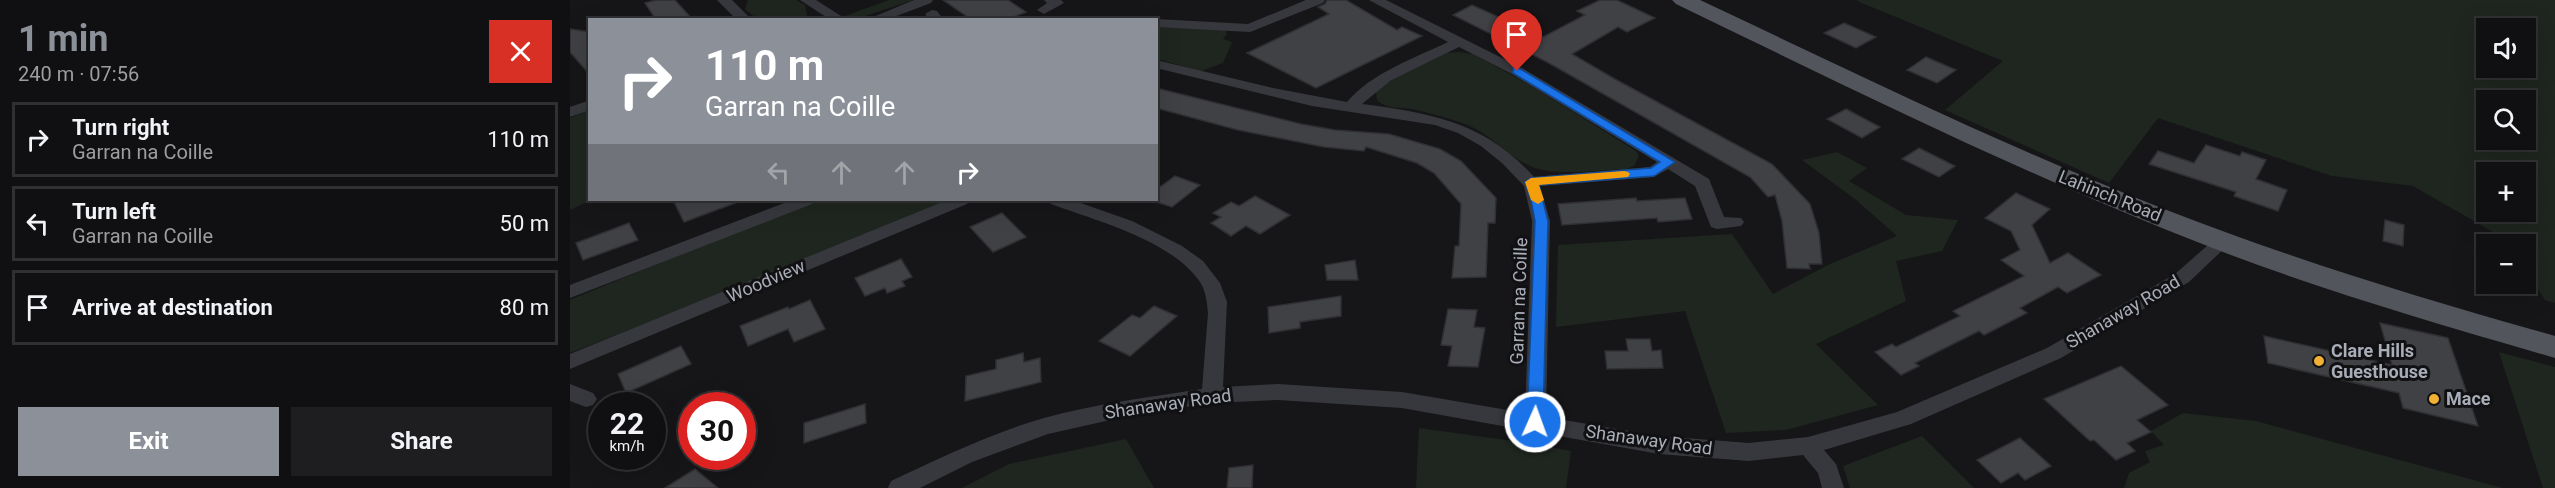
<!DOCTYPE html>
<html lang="en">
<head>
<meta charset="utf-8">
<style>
  :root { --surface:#101012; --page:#1e1e20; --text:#f1f3f6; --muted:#9c9d9f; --line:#303032; --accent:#8c9099 }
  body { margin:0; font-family:Roboto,sans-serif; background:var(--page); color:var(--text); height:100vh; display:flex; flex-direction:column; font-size:22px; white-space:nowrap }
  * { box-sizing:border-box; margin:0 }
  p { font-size:20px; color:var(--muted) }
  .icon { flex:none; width:33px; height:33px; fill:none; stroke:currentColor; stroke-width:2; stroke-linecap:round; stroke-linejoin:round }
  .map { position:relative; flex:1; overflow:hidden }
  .sheet { display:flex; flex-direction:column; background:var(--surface); width:570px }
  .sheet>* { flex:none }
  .guide { position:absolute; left:18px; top:18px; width:570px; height:183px; border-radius:0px; box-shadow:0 6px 24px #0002,0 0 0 2px var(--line); background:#8c9099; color:#fff; overflow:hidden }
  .tools { position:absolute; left:1906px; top:18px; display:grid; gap:12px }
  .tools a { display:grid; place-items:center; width:60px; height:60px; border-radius:0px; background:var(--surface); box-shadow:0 6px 24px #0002,0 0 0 2px var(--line); font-size:30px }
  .speed { position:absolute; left:18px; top:392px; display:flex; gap:12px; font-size:30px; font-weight:700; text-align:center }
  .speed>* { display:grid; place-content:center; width:78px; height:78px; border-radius:50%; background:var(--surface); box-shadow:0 6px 24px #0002,0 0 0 2px var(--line); line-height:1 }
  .speed small { font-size:15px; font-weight:400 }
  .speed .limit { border:9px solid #d22; background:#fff; color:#111 }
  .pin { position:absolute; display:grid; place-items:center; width:51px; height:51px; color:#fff; margin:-62px -26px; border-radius:50% 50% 50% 0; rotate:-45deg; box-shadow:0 0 6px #0007 }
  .pin .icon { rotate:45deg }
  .me { position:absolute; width:66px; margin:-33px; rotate:2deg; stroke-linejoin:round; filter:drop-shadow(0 0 4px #0008) }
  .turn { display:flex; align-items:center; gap:21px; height:126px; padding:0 18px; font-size:27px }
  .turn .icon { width:78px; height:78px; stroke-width:2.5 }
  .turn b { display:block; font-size:42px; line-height:51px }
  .lanes { display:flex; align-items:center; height:57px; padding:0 18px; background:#0003; justify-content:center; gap:30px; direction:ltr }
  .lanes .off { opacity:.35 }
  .round { display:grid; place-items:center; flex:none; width:63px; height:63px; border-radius:0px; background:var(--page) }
  .head { display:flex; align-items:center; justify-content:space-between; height:102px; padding:0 18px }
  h1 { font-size:36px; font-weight:700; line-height:45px; color:var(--accent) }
  .button { display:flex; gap:12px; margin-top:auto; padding:12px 18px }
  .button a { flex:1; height:69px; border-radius:0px; background:var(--accent); color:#fff; font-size:24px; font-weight:700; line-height:69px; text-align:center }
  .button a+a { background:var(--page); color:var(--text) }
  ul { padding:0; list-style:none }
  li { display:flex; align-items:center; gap:18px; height:75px; margin:0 12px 9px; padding:0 6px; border:3px solid var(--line); border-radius:0px }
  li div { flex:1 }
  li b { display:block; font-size:22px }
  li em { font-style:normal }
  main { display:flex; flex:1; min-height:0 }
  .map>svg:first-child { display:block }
  .green { fill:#1e261f; fill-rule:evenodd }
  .building { fill:#404145; stroke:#303034; stroke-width:1.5 }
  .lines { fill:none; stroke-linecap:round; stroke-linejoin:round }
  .street { fill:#37383d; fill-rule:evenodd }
  .primary { fill:#53555c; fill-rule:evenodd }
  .route { fill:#1a73e8; stroke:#114b97; stroke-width:1.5 }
  .slow { fill:#f59e0b }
  .poi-dot { fill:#f2b134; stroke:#111113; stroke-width:2 }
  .labels { text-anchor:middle; stroke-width:6; stroke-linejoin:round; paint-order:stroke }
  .street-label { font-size:18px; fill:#a8adb8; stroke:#111113 }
  .poi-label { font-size:18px; font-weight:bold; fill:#a8adb8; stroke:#111113; text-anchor:start }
</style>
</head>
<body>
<main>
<section class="sheet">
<div class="head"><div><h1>1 min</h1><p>240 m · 07:56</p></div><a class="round" style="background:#d93025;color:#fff"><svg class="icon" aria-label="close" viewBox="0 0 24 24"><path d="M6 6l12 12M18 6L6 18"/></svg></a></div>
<ul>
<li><svg class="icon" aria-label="right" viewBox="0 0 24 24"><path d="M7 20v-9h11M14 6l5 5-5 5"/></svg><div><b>Turn right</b><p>Garran na Coille</p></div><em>110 m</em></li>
<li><svg class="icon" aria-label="left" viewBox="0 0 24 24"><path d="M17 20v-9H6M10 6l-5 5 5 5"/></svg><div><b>Turn left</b><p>Garran na Coille</p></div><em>50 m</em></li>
<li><svg class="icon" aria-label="arrive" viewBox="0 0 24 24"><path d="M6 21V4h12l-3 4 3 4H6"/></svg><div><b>Arrive at destination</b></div><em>80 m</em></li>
</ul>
<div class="button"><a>Exit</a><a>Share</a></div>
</section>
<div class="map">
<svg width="1985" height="488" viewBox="0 0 1985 488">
  <rect width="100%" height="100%" fill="#161618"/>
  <!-- green -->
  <g class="green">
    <path d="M178,0H226L235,5L237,16L257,19H187L175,9Z"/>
    <path d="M319,0H344L286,19L264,20Z"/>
    <path d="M1288,0H1985V303L1975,300L1956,270V244H1940L1937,240L1843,186L1762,176L1588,118L1539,183L1375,110L1433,61L1287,1ZM1917,28H1956V68H1917ZM1917,100H1956V140H1917ZM1956,172V212H1917V172Z"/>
    <path d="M587,27L655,30L657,34L653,39L662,42L653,63L631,71L587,59Z"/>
    <path d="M889,52L903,54L960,85L1066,151L1069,156L1064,166L1057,169C1031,170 990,176 965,168C939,159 922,134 895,124C879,118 859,113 842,109C830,107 817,110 807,100L806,93L812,85L877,53Z"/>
    <path d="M19,110L21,200L0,210V118Z"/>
    <path d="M1267,152L1297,168L1279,181L1336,215L1388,220L1372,251L1326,261L1336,301L1246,344L1308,405L1216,430L1156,433L1115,311L986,327L988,245L1162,234L1203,294L1260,264L1327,236L1285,199L1232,160Z"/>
    <path d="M250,200H377L204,273L0,353V300L171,229Z"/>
    <path d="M1929,352L1985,367V488H1973Z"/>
    <path d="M1613,413L1686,421L1933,488H1554L1559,473L1580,462L1575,451L1594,445L1581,431Z"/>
    <path d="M849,428L951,442L1001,451L996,488H846Z"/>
    <path d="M1352,436L1404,488H1280L1273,466Z"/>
    <path d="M556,439L584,488H392L439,464Z"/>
  </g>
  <!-- building -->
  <g class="building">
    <path d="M86,0H105L123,20H86L75,3Z"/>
    <path d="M373,0H438L456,12L436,20H402Z"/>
    <path d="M757,0H776L827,30L832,27L852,36L746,88L677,53L759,14L748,7L755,4Z"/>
    <path d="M1030,0H1047L1085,18L1057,32L1048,27L1002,54L1043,78L1202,164L1240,204L1249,233L1252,264H1239L1240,269L1217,268L1212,221L1205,195L1198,197L1180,177L977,62L883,15L902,5L973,37L1015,15L1007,11Z"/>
    <path d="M1274,23L1306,37L1286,48L1254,33Z"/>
    <path d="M0,29L20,32V75L0,52Z"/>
    <path d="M1356,57L1386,70L1367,83L1337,70Z"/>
    <path d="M586,88L731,124L765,130L819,134L870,149L891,161L926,198L925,223H918L916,277L882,278L885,246H889L891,204L864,173L847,163L796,147L794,151L754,147L668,130L586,108Z"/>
    <path d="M1276,109L1310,127L1292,138L1257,119Z"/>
    <path d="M1636,145L1670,156L1672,152L1696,160L1686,179L1717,190L1708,211L1664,196L1666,192L1579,164L1588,151L1624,163Z"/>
    <path d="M1349,148L1385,166L1369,177L1332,159Z"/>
    <path d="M605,176L630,185L602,207L586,202V190Z"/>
    <path d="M1446,193L1480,209L1462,225L1480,263L1498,253L1531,275L1497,293L1488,287L1450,308L1457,313L1414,335L1409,331L1345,363L1349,366L1331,375L1305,352L1322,344L1326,347L1390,316L1383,311L1454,276L1431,260L1450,250L1441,231L1415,218Z"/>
    <path d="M685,196L720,215L690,234L676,226L661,236L641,223L651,217L643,213L661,202L669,206Z"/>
    <path d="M1066,198L1067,201L1115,198L1122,219L1088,222L1087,218L992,225L988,204Z"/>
    <path d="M103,200H170L171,201L114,222Z"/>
    <path d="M432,213L456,237L423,252L400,227Z"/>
    <path d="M1815,220L1834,225L1833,246L1813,241Z"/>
    <path d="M59,223L68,240L13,260L6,243Z"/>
    <path d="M331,259L342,277L332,281L335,286L317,293L315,288L295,296L285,278Z"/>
    <path d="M785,260L788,280H757L755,265Z"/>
    <path d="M771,296V316L730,322V328L699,333L698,307Z"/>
    <path d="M240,300L255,329L224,342L218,329L178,346L170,326L218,307L219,309Z"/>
    <path d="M584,306L607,316L560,356L529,341L562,315L570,318Z"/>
    <path d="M878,309L907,310L904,327L915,328L908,367L878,366L882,346L871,345Z"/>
    <path d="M1810,323L1878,338L1908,426L1833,408L1829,393L1698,363L1694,336L1822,365Z"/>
    <path d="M1056,339H1080L1082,351L1091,350L1093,368L1037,369L1035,351H1058Z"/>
    <path d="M111,346L121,364L56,393L48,374Z"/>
    <path d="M453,353L454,362L470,358L471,382L395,401L396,376L426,369V360Z"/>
    <path d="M1551,366L1598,405L1567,420L1581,432L1557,443L1565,451L1546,460L1524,440L1520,441L1474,399Z"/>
    <path d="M295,404L296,423L234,443V423Z"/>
    <path d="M1450,438L1481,466L1455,480L1448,473L1431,483L1407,460Z"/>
    <path d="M683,465L682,488H657L659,468Z"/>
    <path d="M125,469L148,488H95Z"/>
  </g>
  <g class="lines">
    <!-- street -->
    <g class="street">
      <path d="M147,0H162L182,20H167Z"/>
      <path d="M230,0H246L271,16L269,19H259Z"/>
      <path d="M344,0H363L361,3L316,20H296Z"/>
      <path d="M474,0H491L494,3L474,14L467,10L477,3Z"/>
      <path d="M736,0H755L753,3L680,32L586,27V20H584L586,19L678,24Z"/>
      <path d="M799,0H816L952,68L1139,179L1154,217L1171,218L1174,222L1171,226L1147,229L1141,227L1125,186L1098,169L1084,177L970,186L980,221L976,417L1089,436L1179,443L1238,437L1327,412L1477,348L1605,274L1646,238H1658L1661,242L1619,282L1491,358L1341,424L1254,450L1266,464L1274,488H1252L1248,473L1233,455L1179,461L1089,454L832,408L708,400L642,403L558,416L478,434L402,462L350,488H318L321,481C370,458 421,433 474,418C525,404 579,397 632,389L638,313C637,303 636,291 630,282C601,240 527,221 481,204L479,200H502L562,221L612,246L633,261L650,283L657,302L653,387L708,384L832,392L955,413L962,221L954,186L932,163L911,146L888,133L865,125L742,106L586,68V60L703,88L777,102C803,72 843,59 878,42ZM889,47L942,74L1087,162L1080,167L964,177C915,122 861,113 792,104L820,81Z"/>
      <path d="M362,10L367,11L374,20H360L355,14Z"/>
      <path d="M20,100V110L0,117V107Z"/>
      <path d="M222,200H245L242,204L0,298V285Z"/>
      <path d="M377,200H400L397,204L0,369V354Z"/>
      <path d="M0,384L23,393L27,399L23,405L16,407L0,401Z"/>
    </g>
    <!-- primary -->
    <path class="primary" d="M1102,0H1130C1283,72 1436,147 1594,209C1722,259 1853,299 1985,336V358C1869,324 1753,291 1640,247C1457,176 1282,89 1106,4Z"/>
  </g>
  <!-- route -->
  <path class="route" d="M947,67L1105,162L1084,176L969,185L978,221L973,422L971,427L965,428L959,427L957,422L965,221L961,200L955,182L961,178L1081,168L1090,162L943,73V68Z"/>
  <!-- slow -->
  <path class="slow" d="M1054,171L1058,172L1060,174L1058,177L969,185L974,200L968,204L961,200L955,182L961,178Z"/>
  <!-- markers -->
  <g class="poi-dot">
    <circle cx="1749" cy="361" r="6"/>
    <circle cx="1864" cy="399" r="6"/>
  </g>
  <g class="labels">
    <!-- street labels -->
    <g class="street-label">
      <text transform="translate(1540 196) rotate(22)" y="6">Lahinch Road</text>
      <text transform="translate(196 281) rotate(-23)" y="6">Woodview</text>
      <text transform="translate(949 301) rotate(-88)" y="6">Garran na Coille</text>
      <text transform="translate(1553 312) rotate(-30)" y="6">Shanaway Road</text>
      <text transform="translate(598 404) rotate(-8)" y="6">Shanaway Road</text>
      <text transform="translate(1079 440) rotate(8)" y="6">Shanaway Road</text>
    </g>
    <!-- poi labels -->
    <g class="poi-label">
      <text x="1761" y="357">Clare Hills<tspan x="1761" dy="21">Guesthouse</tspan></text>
      <text x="1876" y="405">Mace</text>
    </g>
  </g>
</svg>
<div class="tools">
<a><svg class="icon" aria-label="sound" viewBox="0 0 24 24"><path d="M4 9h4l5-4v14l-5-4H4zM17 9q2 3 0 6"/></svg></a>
<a><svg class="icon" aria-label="search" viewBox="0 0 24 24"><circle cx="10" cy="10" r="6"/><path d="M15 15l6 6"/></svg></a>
<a>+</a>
<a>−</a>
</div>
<div class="speed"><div>22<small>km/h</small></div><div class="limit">30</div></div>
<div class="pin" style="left:947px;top:71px;background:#d93025"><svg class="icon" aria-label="arrive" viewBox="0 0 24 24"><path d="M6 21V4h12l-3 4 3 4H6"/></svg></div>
<svg class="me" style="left:965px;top:422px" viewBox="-20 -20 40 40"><circle r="17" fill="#1a73e8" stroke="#fff" stroke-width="3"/><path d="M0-11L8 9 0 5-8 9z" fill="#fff"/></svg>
<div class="guide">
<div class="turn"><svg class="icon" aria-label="right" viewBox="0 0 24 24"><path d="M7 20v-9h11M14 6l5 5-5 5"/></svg><div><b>110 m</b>Garran na Coille</div></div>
<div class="lanes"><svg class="icon off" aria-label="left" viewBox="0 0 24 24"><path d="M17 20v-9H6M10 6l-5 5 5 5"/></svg><svg class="icon off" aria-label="ahead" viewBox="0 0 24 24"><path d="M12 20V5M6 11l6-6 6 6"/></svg><svg class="icon off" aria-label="ahead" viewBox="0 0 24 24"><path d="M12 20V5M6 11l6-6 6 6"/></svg><svg class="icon" aria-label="right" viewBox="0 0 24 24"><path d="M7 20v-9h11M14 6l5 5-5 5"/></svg></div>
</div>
</div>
</main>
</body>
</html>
